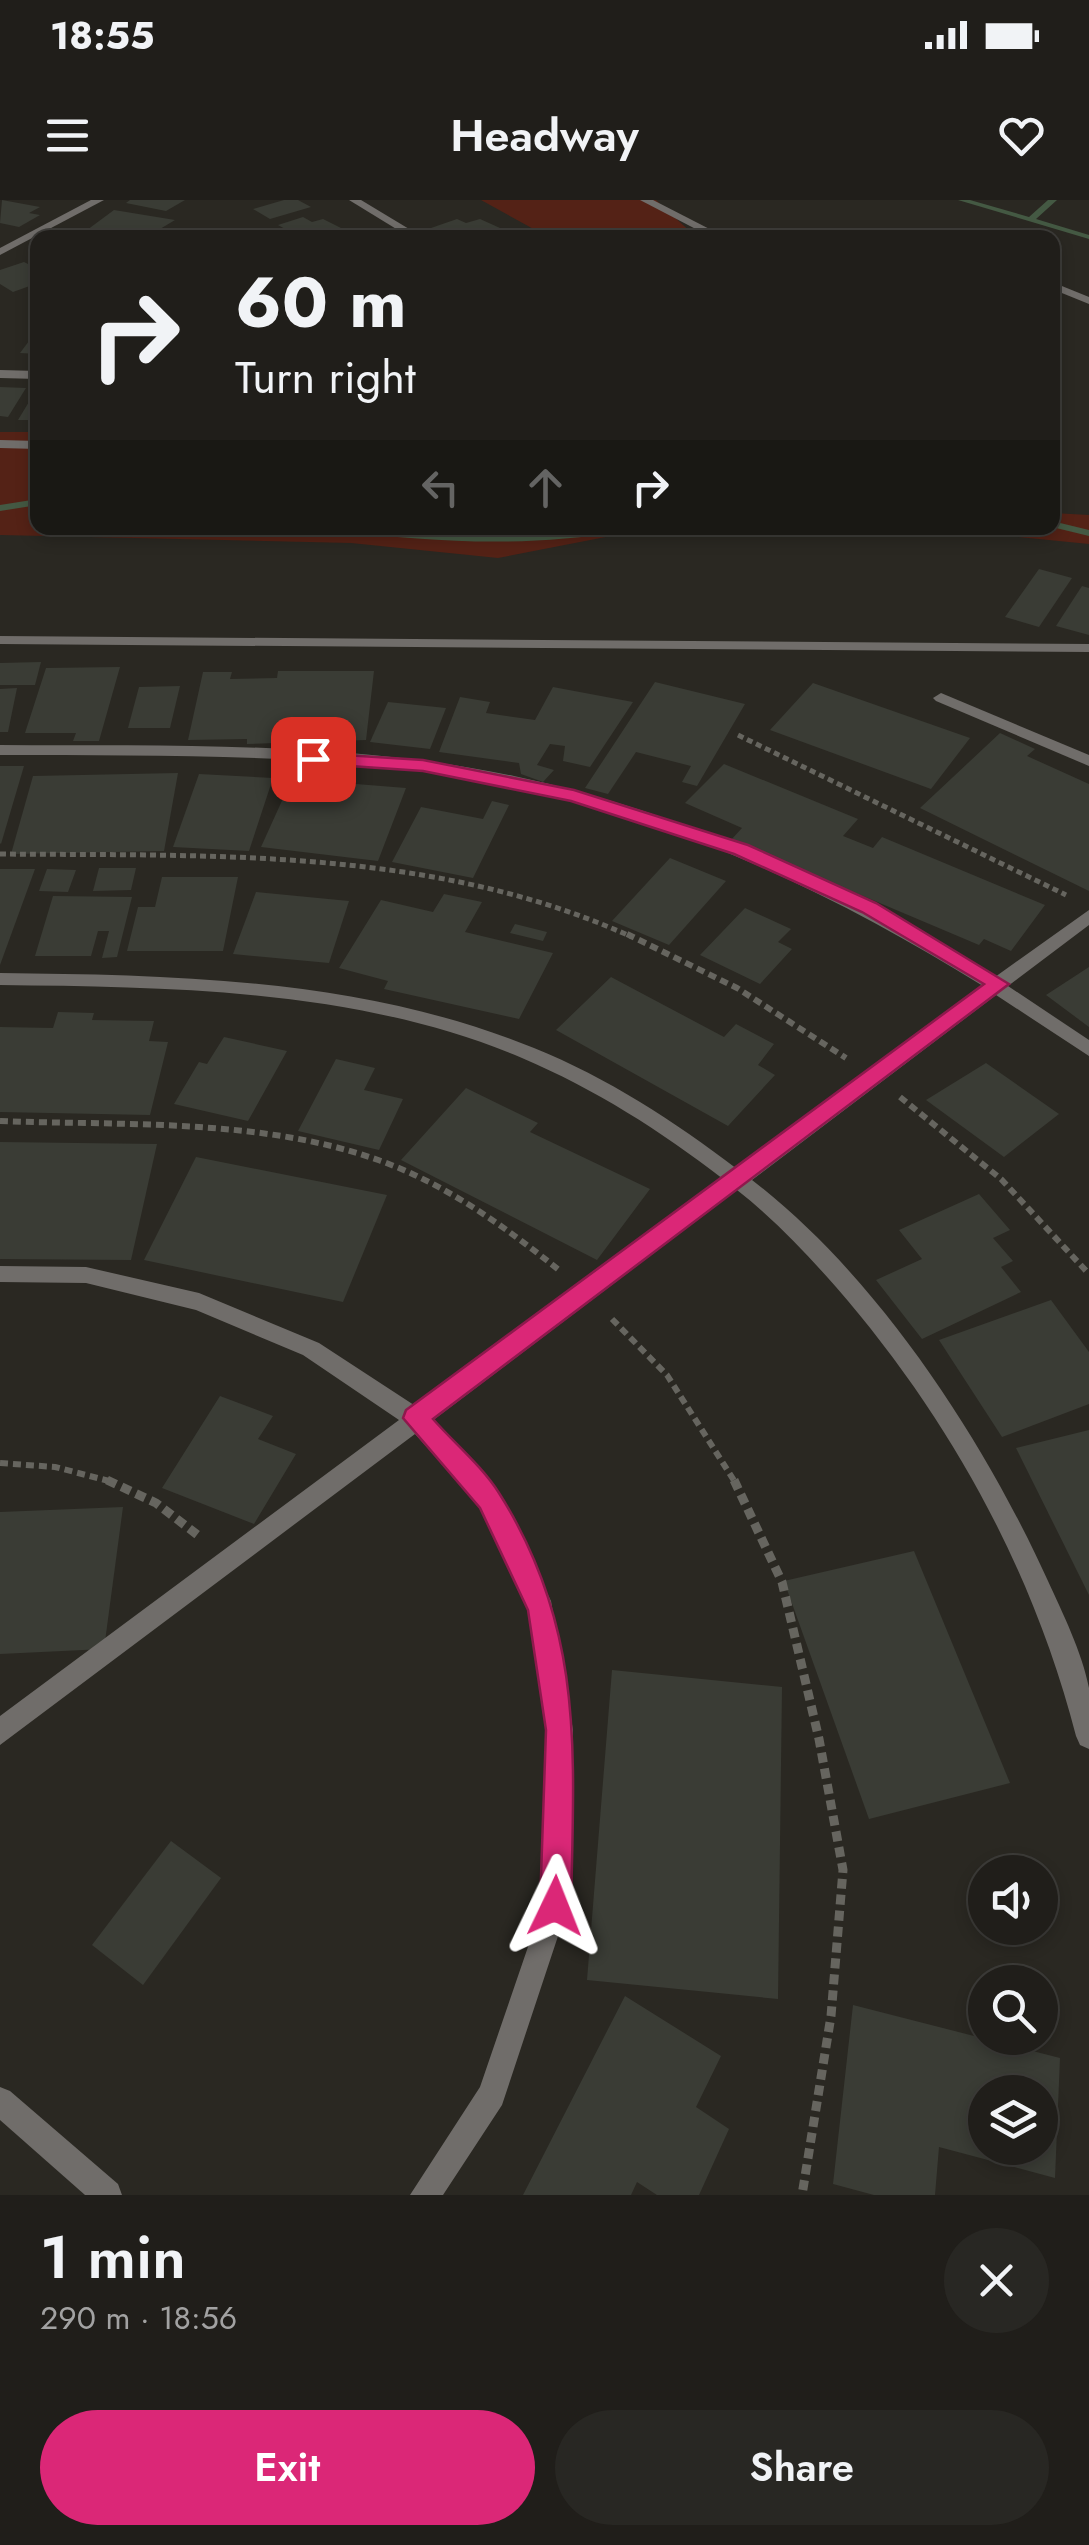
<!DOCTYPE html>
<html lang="en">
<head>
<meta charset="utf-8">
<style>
  :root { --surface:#201e1a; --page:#282723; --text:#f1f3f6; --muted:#a2a2a2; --line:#3d3c39; --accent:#db2777 }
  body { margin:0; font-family:Jost,sans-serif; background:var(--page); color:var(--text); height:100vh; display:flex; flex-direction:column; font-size:38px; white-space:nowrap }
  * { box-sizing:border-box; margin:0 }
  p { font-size:32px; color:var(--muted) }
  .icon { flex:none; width:55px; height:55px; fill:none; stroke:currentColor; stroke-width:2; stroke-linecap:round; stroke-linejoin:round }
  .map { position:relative; height:1995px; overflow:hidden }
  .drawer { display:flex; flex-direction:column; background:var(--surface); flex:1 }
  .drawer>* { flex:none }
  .hud { position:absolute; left:30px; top:30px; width:1030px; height:305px; border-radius:20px; box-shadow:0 5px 15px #0003,0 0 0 2px var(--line); background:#201e1a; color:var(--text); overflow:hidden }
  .tools { position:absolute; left:968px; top:1655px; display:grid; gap:20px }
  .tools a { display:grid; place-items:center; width:90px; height:90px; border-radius:50%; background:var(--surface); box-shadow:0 5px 15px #0003,0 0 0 2px var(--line); font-size:50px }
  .pin { position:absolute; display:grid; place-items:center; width:85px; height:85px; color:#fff; margin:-42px; border-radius:20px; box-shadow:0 5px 15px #0006 }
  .me { position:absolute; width:110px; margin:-55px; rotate:2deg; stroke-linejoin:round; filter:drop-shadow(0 0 8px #0008) }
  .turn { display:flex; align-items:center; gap:35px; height:210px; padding:0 40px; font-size:45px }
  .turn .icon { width:130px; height:130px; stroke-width:2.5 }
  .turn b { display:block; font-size:70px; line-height:85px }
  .lanes { display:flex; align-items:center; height:95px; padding:0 40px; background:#0003; justify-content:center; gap:50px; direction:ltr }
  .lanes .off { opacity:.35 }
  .round { display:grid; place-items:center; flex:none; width:105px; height:105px; border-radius:52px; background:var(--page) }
  .summary { display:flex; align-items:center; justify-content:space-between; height:170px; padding:0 40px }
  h1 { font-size:60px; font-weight:600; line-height:75px }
  .cta { display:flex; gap:20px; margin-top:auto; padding:20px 40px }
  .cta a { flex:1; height:115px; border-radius:60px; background:var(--accent); color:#fff; font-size:40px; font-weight:600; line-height:115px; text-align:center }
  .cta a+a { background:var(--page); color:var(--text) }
  .status { display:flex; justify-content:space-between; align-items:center; height:70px; padding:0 50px; background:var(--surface); direction:ltr }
  .status svg { height:28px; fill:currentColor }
  header { display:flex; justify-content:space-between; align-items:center; height:130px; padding:0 40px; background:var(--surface); font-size:45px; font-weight:600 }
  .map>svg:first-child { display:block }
  .green { fill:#542216 }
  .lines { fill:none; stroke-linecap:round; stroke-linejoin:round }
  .stream { fill:#445943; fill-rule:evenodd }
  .building { fill:#3a3c35; fill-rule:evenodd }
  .path-far2 { stroke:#66655f; stroke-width:5; stroke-dasharray:6 4; stroke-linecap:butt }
  .path-far1 { stroke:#66655f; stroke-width:6; stroke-dasharray:8 5; stroke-linecap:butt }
  .path { stroke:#66655f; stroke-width:9; stroke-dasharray:10 6; stroke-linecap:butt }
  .street { fill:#706d6a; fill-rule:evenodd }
  .route { fill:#db2777; stroke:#8e194d; stroke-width:2.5 }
</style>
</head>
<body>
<div class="status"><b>18:55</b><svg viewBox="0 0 49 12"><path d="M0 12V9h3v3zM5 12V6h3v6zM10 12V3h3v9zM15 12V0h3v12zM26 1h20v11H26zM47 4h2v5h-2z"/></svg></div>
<header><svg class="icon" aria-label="menu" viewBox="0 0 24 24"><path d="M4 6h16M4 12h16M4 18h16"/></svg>Headway<svg class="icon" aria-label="heart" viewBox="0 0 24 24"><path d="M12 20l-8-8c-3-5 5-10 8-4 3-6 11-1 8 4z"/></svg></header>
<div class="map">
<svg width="1089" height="1995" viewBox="0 0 1089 1995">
  <rect width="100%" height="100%" fill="#2a2822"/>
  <!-- green -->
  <g class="green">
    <path d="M481,0H656L696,37H548Z"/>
    <path d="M0,232H37L38,328H652L498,358L351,343L0,335Z"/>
    <path d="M1053,313L1089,315V344L930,328H1052Z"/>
  </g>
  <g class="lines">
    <!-- stream -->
    <g class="stream">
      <path d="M958,0H970L1029,17L1048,0H1057L1036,19L1089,35V39Z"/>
      <path d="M38,299V305L0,311V305Z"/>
      <path d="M1052,321L1089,330V336L1052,327Z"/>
      <path d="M331,328H360L445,335L514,337L609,328H629L624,331C522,348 438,342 336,331Z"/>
    </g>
  </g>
  <!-- building -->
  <g class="building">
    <path d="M2,0L40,7L29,13L40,15L19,27L0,23Z"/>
    <path d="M130,0H185L166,11L126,3Z"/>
    <path d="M284,0H298L311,7L270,19L253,9Z"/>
    <path d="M114,10L175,20L145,38L87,30Z"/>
    <path d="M303,17L312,22L323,19L341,28L322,35L328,38H301L278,25Z"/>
    <path d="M457,19L466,23L480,19L500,28L474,38H450L431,28Z"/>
    <path d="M24,62L38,69V83L13,92L0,84V70Z"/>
    <path d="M38,129V154L20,153Z"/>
    <path d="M0,187L26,188L8,217L0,216Z"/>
    <path d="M38,187V220H18Z"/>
    <path d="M1039,369L1072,378L1039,427L1005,417Z"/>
    <path d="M1082,386L1089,388V435L1056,426Z"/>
    <path d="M41,462L35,485H0V463Z"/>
    <path d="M120,467L99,541H73L76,533H25L46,468Z"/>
    <path d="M278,471H374L366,540L247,544V539L188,540L203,472H232L230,479L277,478Z"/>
    <path d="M655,482L745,504L697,586L682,582L691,566L636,552L608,594L585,588Z"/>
    <path d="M813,483L970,538L931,589L770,530Z"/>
    <path d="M180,486L170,528H128L139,487Z"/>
    <path d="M553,487L633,502L590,567L563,561L565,546L550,544L537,565L554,570L543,582L521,574L519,563L439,552L460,497L490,502L486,513L535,520Z"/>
    <path d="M17,488L8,532H0V489Z"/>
    <path d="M388,502L446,508L430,549L370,542Z"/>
    <path d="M1000,533L1035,549L1027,556L1089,584V691L920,608Z"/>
    <path d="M724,564L858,619L843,636L873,648L882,637L1045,705L1011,751L984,739L979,745L731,640L742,628L685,603Z"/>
    <path d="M0,566H24L1,644L0,643Z"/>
    <path d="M295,572L333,577L331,582L406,588L378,661L261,647Z"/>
    <path d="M178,573L164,651L11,654L33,576Z"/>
    <path d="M199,574L273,578L249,651L173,647Z"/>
    <path d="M492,601L509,605L473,678L392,662L421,607L483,619Z"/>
    <path d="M670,658L726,681L669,745L612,721Z"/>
    <path d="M99,668H136L131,690L93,691Z"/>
    <path d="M0,669H35L0,765Z"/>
    <path d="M47,669L76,670L68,692L39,691Z"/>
    <path d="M162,677H238L223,751H127L138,707H155Z"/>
    <path d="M256,692L349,701L329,763L233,754Z"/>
    <path d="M444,694L482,702L465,732L553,753L519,819L384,789L388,781L339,768L381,700L433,712Z"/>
    <path d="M53,696L132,697L117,757L102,758L109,731H98L91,756H35Z"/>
    <path d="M745,708L791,729L778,742L792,749L760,784L700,755Z"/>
    <path d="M515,724L547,732L543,741L510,733Z"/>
    <path d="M1089,767V827L1046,795Z"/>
    <path d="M611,777L724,837L736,824L774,844L758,865L775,875L728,926L556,830Z"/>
    <path d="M58,812L94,813L92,820L154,821L149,841L168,842L150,915L0,912V827L53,828Z"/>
    <path d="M224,837L287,851L248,921L174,904L199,862L207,864Z"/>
    <path d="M336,859L375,868L364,890L403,899L379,950L298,931Z"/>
    <path d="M986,863L1059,914L1004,957L926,900Z"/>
    <path d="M466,888L538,923L530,932L650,989L597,1060L401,960Z"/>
    <path d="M0,942L157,944L131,1060L0,1059Z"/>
    <path d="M196,957L387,995L343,1102L144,1060Z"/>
    <path d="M979,994L1010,1030L993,1038L1013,1061L1001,1067L1021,1092L922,1139L876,1080L922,1059L899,1030Z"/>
    <path d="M1051,1100L1089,1152V1204L1002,1237L939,1140Z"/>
    <path d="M220,1196L273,1216L258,1239L296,1254L254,1324L162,1288Z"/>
    <path d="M1089,1230V1395L1016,1248Z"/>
    <path d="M123,1307L104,1449L0,1454V1312Z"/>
    <path d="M914,1351L1010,1583L869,1619L784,1381Z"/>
    <path d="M612,1470L782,1487L778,1799L587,1780Z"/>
    <path d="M171,1641L221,1678L143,1785L92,1745Z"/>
    <path d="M625,1796L721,1856L696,1907L729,1929L699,1995H657L637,1982L631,1995H523Z"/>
    <path d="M853,1805L1060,1858L1055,1978L939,1947L935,1995H874L833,1984ZM985,1892H1040V1948H985Z"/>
  </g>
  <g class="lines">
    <!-- path-far2 -->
    <g class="path-far2">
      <path d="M738,535L1066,695"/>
      <path d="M0,654C214,656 433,647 632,737"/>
    </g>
    <!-- path-far1 -->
    <g class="path-far1">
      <path d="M627,734L737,788L846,858"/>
      <path d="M900,897L1001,979L1089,1074"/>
      <path d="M0,921C131,926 276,917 399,968C458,993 509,1030 559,1070"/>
      <path d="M612,1119L667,1175L735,1282"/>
      <path d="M0,1263L55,1267L113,1282"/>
    </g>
    <!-- path -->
    <g class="path">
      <path d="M107,1280L156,1303L199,1336"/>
      <path d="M734,1280L782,1382L819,1539L843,1670L831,1816L802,1995"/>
    </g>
    <!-- street -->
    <g class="street">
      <path d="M91,0H104L0,55V48Z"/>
      <path d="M349,0H361L424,38H411Z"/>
      <path d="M640,0H653L727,38H713Z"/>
      <path d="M1052,82L1089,97V104L1052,89Z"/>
      <path d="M0,170L38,171V179L0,178Z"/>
      <path d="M0,240L38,241V249L0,248Z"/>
      <path d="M0,436L1089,444V452L0,444Z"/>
      <path d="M941,493L1089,555V566L936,501L933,498Z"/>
      <path d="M0,545C171,546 346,541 514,576C686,613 846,685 995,777L1089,710V725L1008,786L1089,840V856L996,795L752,980C877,1076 983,1238 1048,1381C1063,1414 1082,1452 1089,1488C1089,1507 1089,1529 1089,1549L1080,1545L1076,1536C1033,1369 949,1217 836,1087C806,1053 773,1018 737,990L432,1221L497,1293L551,1401L573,1530L568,1706L502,1905L443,1995H410L480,1887L542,1706L547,1530L530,1410L481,1307L415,1234L0,1545V1516L399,1220L303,1155L196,1110L86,1083L0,1082V1066L86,1067L199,1093L319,1143L417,1207L723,979C661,931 595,889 522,858C360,789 174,787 0,785V773C180,775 365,779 534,848C608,878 674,921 737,969L983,786C838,696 681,620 512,586C344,552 171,556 0,555Z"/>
      <path d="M0,1887L10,1891L118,1984L122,1995H85L0,1920Z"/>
    </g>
  </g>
  <!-- route -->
  <path class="route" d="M313,553L423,560L574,590L748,645L876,703L1009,784L433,1219C454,1243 482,1266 499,1293C585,1429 574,1553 571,1706L566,1717L555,1721L544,1717L540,1706L546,1530L528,1410L480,1308L403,1218L406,1210L984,784L862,712L734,654L571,601L423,571L306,563V555Z"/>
</svg>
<div class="tools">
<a><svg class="icon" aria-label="sound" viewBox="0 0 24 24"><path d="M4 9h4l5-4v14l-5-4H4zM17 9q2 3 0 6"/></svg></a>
<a><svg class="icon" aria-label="search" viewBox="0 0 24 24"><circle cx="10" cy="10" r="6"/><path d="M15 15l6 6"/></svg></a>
<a><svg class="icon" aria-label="layers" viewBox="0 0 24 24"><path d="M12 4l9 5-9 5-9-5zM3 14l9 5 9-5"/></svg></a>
</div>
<div class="pin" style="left:313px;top:559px;background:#d93025"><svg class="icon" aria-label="arrive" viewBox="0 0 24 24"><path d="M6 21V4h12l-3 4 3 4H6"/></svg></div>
<svg class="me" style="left:555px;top:1706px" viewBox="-20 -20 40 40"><path d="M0-17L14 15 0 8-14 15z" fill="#db2777" stroke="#fff" stroke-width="4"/></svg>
<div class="hud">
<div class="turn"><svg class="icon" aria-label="right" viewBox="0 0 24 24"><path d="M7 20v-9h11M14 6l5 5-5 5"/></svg><div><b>60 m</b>Turn right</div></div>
<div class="lanes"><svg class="icon off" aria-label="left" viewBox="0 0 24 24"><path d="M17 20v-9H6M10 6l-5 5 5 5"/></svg><svg class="icon off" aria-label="ahead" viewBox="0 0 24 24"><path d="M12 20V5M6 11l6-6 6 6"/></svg><svg class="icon" aria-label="right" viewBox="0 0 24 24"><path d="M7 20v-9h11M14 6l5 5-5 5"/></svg></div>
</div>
</div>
<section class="drawer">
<div class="summary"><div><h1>1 min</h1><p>290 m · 18:56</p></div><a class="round"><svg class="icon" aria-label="close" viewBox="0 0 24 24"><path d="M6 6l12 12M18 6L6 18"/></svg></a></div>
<div class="cta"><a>Exit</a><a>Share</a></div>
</section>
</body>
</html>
